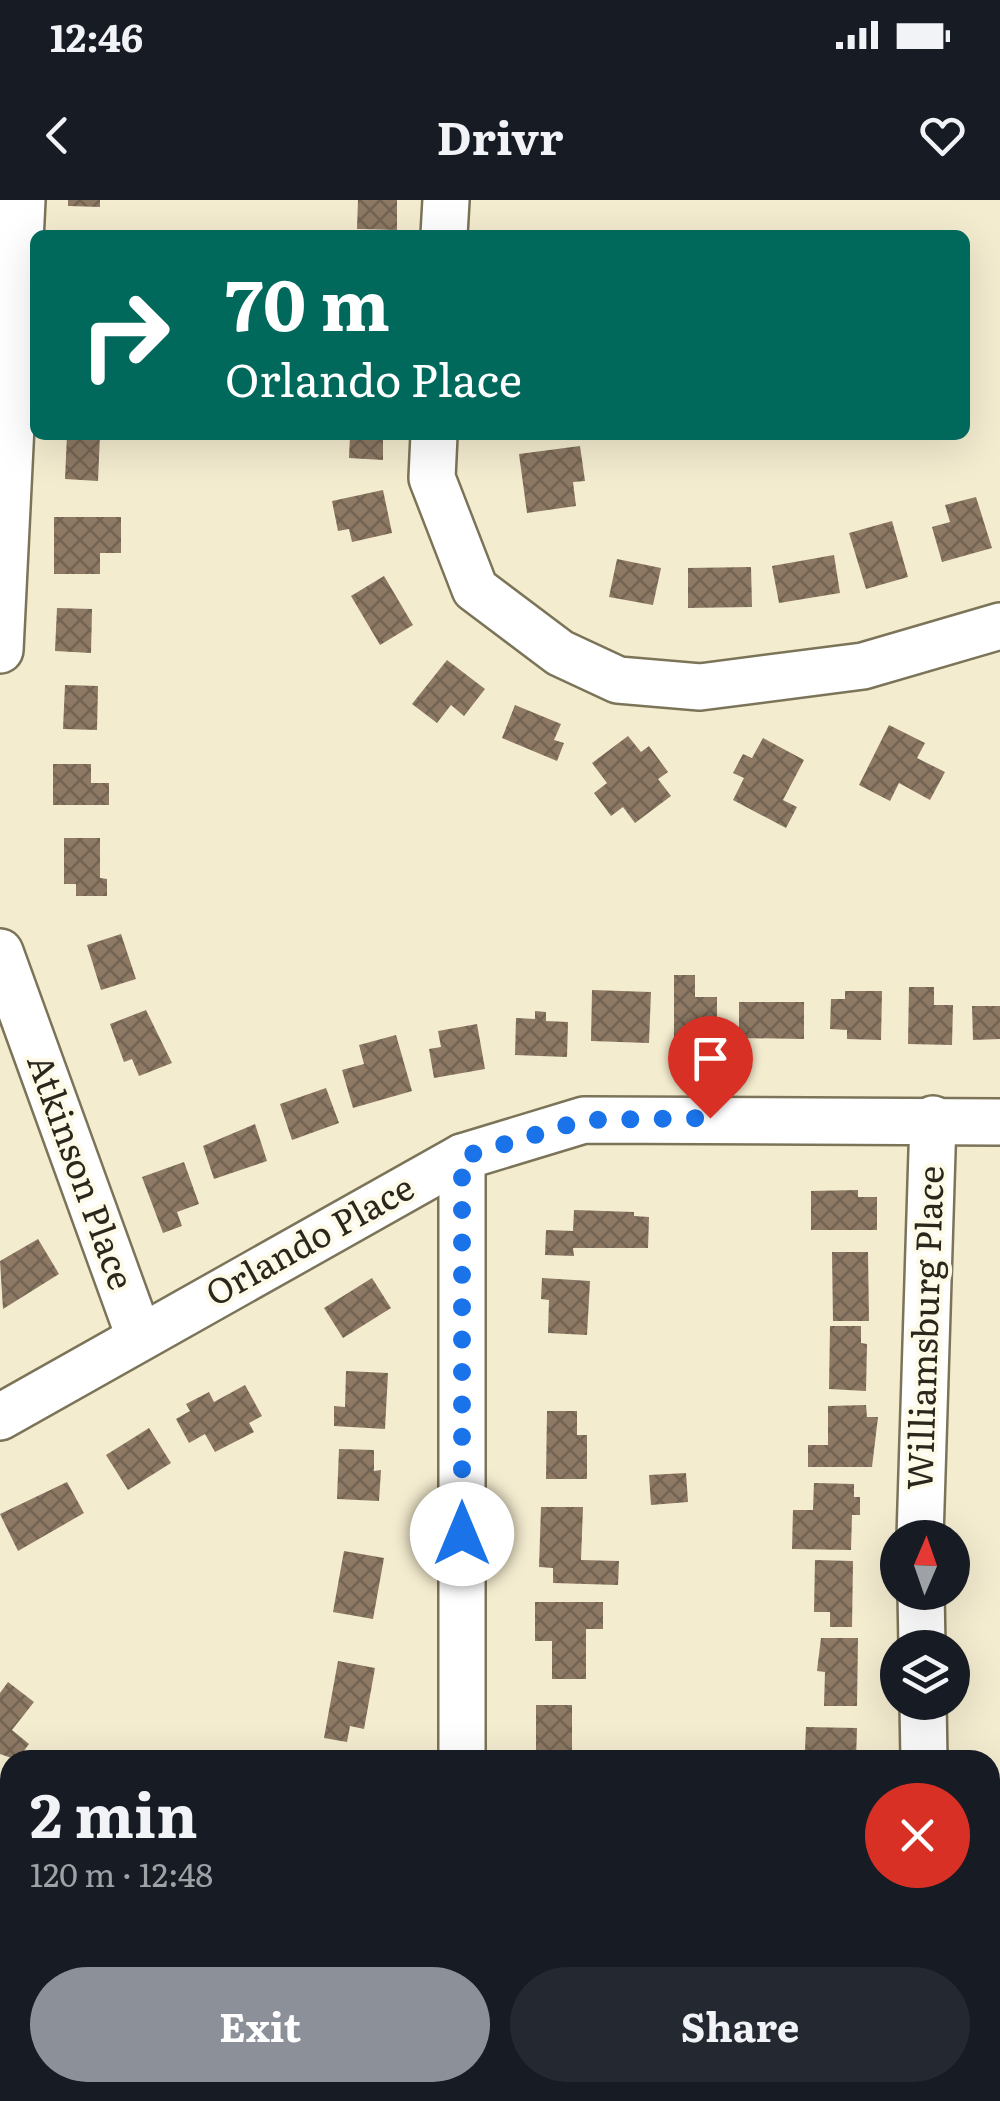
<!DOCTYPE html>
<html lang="en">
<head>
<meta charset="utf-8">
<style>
  :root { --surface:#171b24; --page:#242831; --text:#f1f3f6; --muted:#9ea1a6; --accent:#8c9099 }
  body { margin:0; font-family:Literata,serif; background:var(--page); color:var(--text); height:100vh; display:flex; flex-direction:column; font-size:38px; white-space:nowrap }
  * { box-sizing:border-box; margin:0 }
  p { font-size:32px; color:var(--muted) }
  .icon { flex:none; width:55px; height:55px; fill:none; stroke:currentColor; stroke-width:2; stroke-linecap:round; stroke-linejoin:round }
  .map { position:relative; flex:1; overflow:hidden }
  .sheet { position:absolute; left:0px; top:1550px; width:1000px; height:352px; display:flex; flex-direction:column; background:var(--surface); border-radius:30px 30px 0 0; box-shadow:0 10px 40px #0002 }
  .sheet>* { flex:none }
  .top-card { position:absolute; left:30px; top:30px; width:940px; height:210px; border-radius:15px; box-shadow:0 10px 40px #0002; background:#00695c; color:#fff; overflow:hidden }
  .needle { width:65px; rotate:2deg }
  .tools { position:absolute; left:880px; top:1320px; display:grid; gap:20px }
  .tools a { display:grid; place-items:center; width:90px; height:90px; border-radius:50%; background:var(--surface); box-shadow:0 10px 40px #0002; font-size:50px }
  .pin { position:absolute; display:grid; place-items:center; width:85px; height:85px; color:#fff; margin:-102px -42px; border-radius:50% 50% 50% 0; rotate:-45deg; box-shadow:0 0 10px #0007 }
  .pin .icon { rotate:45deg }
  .me { position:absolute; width:110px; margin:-55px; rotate:0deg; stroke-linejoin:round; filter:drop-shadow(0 0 8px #0008) }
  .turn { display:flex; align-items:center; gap:35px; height:210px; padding:0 30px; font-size:45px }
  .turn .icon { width:130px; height:130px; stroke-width:2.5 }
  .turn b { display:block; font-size:70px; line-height:85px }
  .round { display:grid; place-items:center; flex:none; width:105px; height:105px; border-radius:52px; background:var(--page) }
  .summary { display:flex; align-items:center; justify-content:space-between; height:170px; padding:0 30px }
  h1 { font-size:60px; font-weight:700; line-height:75px }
  .cta { display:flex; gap:20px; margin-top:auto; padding:20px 30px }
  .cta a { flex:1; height:115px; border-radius:60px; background:var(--accent); color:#fff; font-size:40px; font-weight:700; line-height:115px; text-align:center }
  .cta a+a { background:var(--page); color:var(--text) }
  .status { display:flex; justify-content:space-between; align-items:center; height:70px; padding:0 50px; background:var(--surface); direction:ltr }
  .status svg { height:28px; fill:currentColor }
  header { display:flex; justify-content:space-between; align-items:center; height:130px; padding:0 30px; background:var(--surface); font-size:45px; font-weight:700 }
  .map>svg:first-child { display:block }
  .building { fill:url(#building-cross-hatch) }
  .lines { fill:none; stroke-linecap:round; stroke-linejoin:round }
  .minor-casing { stroke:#7b7459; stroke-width:50 }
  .minor { stroke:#fff; stroke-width:45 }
  .route { stroke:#1a73e8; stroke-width:18; stroke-dasharray:0 32.4 }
  .labels { text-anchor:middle; stroke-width:8; stroke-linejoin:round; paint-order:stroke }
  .street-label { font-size:35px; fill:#2b271d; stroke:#fefae8 }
</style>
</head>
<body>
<div class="status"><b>12:46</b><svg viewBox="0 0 49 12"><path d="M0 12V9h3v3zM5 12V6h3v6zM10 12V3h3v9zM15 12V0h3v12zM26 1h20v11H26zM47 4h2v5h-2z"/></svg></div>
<header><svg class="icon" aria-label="back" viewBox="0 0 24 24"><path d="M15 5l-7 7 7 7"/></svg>Drivr<svg class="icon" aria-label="heart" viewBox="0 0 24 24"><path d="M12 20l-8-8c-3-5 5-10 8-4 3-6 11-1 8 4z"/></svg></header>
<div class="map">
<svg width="1000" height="1901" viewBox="0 0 1000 1901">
  <defs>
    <pattern id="building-cross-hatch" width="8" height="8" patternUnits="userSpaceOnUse" patternTransform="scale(2.5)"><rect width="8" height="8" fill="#8d7964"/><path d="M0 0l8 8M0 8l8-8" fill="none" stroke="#736352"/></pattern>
  </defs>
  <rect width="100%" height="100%" fill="#f4eccf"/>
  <!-- building -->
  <g class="building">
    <path d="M68,0H100V7L68,6Z"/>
    <path d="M358,0H397V30L357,29Z"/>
    <path d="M67,235H100L98,281L65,279Z"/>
    <path d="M350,235H383V260L349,258Z"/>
    <path d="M580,246L585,281L573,282L576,306L527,313L519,254Z"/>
    <path d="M383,290L392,333L352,342L349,329L338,331L332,301Z"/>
    <path d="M976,297L992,348L942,362L932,327L950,322L945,305Z"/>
    <path d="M54,317H121V353H100V374H54Z"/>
    <path d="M892,321L908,377L866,389L849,333Z"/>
    <path d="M834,355L840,393L779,403L772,366Z"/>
    <path d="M617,359L661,368L653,405L609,397Z"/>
    <path d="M751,367L752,407L688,408V368Z"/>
    <path d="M384,376L413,425L380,445L351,396Z"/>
    <path d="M57,408L92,409L91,453L55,451Z"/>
    <path d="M447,460L485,489L464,516L451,505L437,523L412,504Z"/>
    <path d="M65,485L98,486L97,530L63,529Z"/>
    <path d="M515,505L561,524L554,540L564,543L557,561L502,538Z"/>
    <path d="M889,525L925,543L917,558L945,572L930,600L899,583L890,601L859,585Z"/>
    <path d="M628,536L641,552L649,546L668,572L658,579L671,596L635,623L623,607L611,616L594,593L607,583L592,563Z"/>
    <path d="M763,538L804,560L783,600L797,607L786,628L733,600L744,578L733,573L743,554L752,558Z"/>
    <path d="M53,564H91V583H109V605H53Z"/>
    <path d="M64,638H100V678L107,679V696H76V684H64Z"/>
    <path d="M121,734L136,779L101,790L87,745Z"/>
    <path d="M674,775H695V797H717V839H674Z"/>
    <path d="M909,787H934V805H953L952,845L908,844Z"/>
    <path d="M592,790L651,792L649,843L591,841Z"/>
    <path d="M845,791H882L881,840L847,839V830L830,829L831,799H845Z"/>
    <path d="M739,802H804V839L739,838Z"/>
    <path d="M972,806H1000V839L973,840Z"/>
    <path d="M146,810L172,863L139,876L132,859L124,862L110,824Z"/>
    <path d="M535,811L546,812V821L568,822L567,857L515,855L516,818L535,819Z"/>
    <path d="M477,824L485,869L434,878L429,849L441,847L438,831Z"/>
    <path d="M396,835L412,891L353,908L342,870L364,864L359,845Z"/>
    <path d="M326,888L339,923L292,940L280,904Z"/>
    <path d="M255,924L267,961L214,979L203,946Z"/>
    <path d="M184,962L199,1004L177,1012L182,1026L163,1033L142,977Z"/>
    <path d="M858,990V997H877V1030H811V991Z"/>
    <path d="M574,1010L634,1012V1016L649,1017L648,1048H573L574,1056L545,1055L546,1030L573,1031Z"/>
    <path d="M38,1039L59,1074L3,1109L0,1061Z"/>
    <path d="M832,1052H868L869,1121H833Z"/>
    <path d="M372,1078L391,1108L343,1138L324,1108Z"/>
    <path d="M542,1078L590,1081L587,1135L548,1133L549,1100L541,1099Z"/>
    <path d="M830,1126H861V1143L867,1144L866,1191L829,1189Z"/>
    <path d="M346,1171L388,1173L385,1229L334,1226V1206L345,1207Z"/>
    <path d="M245,1185L262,1216L249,1223L254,1232L215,1252L205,1234L189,1243L176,1219L190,1211L186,1204L209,1192L214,1202Z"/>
    <path d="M866,1205L867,1217H878L872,1267H808V1245H828V1206Z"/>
    <path d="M547,1211H577V1235H587V1279H546Z"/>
    <path d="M149,1228L171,1263L128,1290L106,1255Z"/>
    <path d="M339,1249L374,1250V1271L381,1270L379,1301L337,1299Z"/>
    <path d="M686,1273L688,1302L651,1305L649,1275Z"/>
    <path d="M67,1282L84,1313L18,1351L0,1314Z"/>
    <path d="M814,1283L854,1284V1297H860V1315H852L851,1350L792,1349L793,1310H813Z"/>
    <path d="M541,1307H583L581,1360L619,1361L618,1385L553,1383V1368L539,1367Z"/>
    <path d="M344,1351L384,1358L373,1419L333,1412Z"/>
    <path d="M815,1360L853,1361L852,1427H830V1412H814Z"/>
    <path d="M535,1402H603V1429H586V1479H552V1441H535Z"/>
    <path d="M821,1438H858L857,1506H824L825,1472L817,1471Z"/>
    <path d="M338,1461L375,1468L364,1529L350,1526L347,1542L324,1538Z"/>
    <path d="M8,1482L34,1502L12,1530L29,1544L17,1560L0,1554V1493Z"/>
    <path d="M536,1505H572V1555L536,1554Z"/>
    <path d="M806,1527L857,1528L856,1560H819V1550H805Z"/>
    <path d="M168,1892H217L234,1901H164Z"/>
    <path d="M565,1892H638L633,1901H567L562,1898Z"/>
  </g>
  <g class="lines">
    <defs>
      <g id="minor">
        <path d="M444,35L446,0"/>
        <path d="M434,235L432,278L475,389L560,453L618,480L700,487L863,466L1000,426"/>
        <path d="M0,450L22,0"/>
        <path d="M0,752L139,1136"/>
        <path d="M462,957V1560"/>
        <path d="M0,1217L462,957L584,920L1000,922"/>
        <path d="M920,1338L933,919"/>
        <path d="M921,1392L922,1448"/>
        <path d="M923,1502L924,1560"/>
        <path d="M0,1673L10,1679"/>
        <path d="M380,1892L395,1901"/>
        <path d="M930,1892V1901"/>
      </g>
    </defs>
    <!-- minor casing -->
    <use href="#minor" class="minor-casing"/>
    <!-- minor -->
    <use href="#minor" class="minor"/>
  </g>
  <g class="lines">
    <!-- route -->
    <path class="route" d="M462,1334V957L584,920L710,918"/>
  </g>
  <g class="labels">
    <!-- street labels -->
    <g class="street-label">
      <text transform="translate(80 972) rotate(70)" y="12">Atkinson Place</text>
      <text transform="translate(310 1041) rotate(-29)" y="12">Orlando Place</text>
      <text transform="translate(926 1128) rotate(-88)" y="12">Williamsburg Place</text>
    </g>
  </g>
</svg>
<div class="tools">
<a><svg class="needle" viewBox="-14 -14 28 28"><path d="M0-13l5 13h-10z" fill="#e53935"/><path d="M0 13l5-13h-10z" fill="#9ea1a6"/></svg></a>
<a><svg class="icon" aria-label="layers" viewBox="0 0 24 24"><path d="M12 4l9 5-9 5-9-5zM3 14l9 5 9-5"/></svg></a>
</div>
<div class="pin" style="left:710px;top:918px;background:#d93025"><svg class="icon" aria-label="arrive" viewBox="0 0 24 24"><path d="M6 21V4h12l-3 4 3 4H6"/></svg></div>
<svg class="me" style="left:462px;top:1334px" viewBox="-20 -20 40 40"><circle r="19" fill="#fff"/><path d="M0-13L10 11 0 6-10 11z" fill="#1a73e8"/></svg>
<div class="top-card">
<div class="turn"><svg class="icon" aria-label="right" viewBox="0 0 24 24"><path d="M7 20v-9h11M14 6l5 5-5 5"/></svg><div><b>70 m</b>Orlando Place</div></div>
</div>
<section class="sheet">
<div class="summary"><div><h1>2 min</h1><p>120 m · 12:48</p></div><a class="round" style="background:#d93025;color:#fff"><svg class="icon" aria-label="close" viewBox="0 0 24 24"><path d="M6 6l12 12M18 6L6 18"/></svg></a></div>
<div class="cta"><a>Exit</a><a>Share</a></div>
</section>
</div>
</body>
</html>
